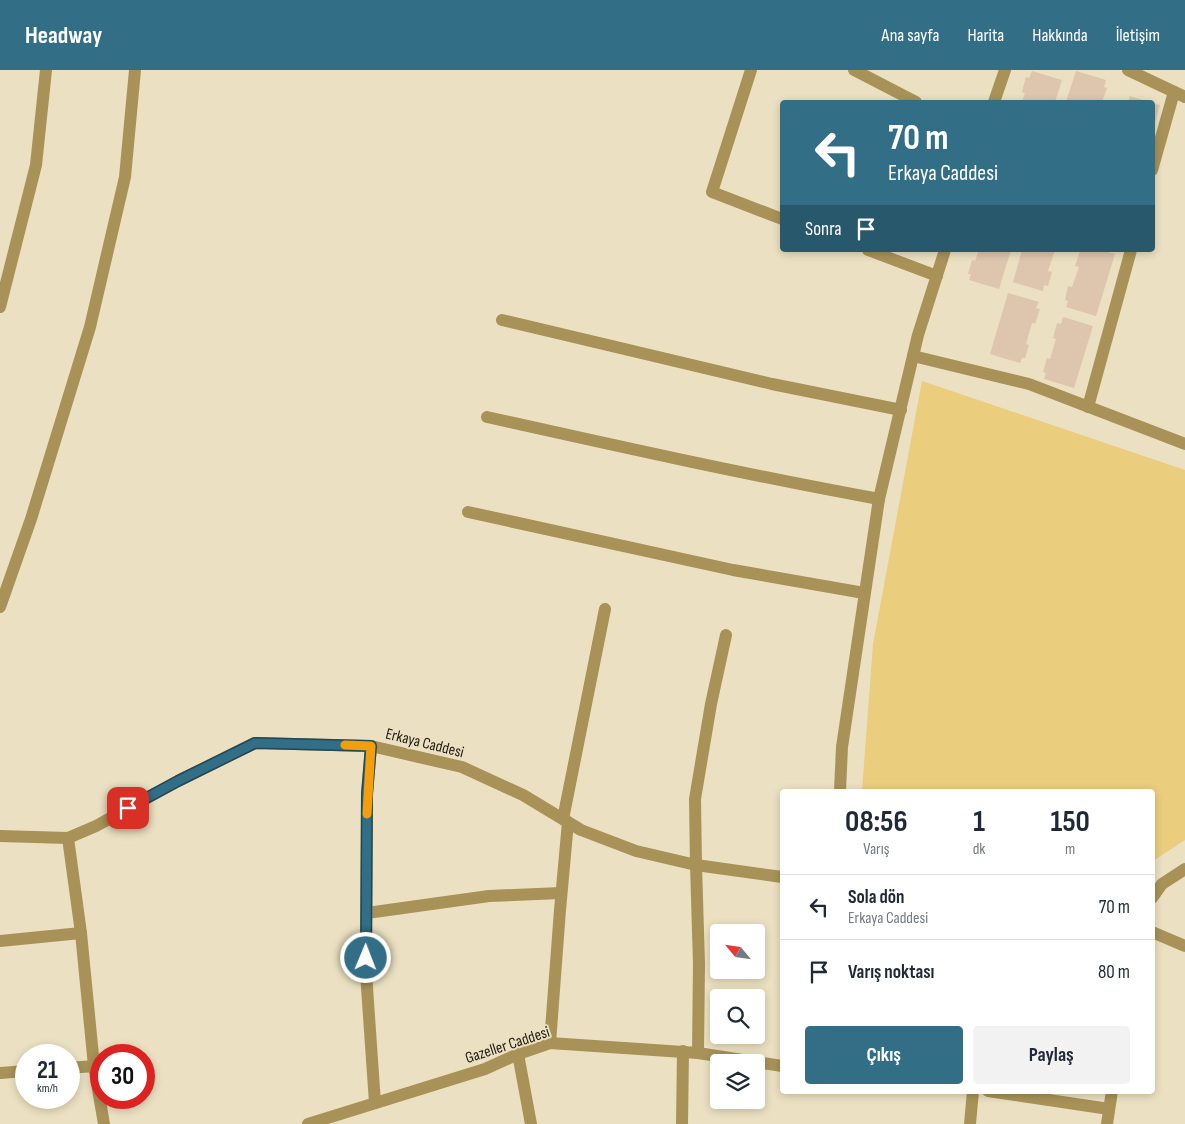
<!DOCTYPE html>
<html lang="tr">
<head>
<meta charset="utf-8">
<style>
  :root { --surface:#fff; --page:#f2f2f3; --text:#1f2937; --muted:#747a83; --line:#e0e1e3; --accent:#326f86 }
  body { margin:0; font-family:"Sofia Sans Condensed",sans-serif; background:var(--page); color:var(--text); height:100vh; display:flex; flex-direction:column; font-size:19px; white-space:nowrap }
  * { box-sizing:border-box; margin:0 }
  p { font-size:16px; color:var(--muted) }
  .icon { flex:none; width:28px; height:28px; fill:none; stroke:currentColor; stroke-width:2; stroke-linecap:round; stroke-linejoin:round }
  .map { position:relative; flex:1; overflow:hidden }
  .details { position:absolute; left:780px; top:719px; width:375px; height:305px; display:flex; flex-direction:column; background:var(--surface); border-radius:5px; box-shadow:0 2px 8px #0003 }
  .details>* { flex:none }
  .banner { position:absolute; left:780px; top:30px; width:375px; height:152px; border-radius:5px; box-shadow:0 2px 8px #0003; background:#326f86; color:#fff; overflow:hidden }
  .needle { width:32px; rotate:299deg }
  .buttons { position:absolute; left:710px; top:854px; display:grid; gap:10px }
  .buttons a { display:grid; place-items:center; width:55px; height:55px; border-radius:5px; background:var(--surface); box-shadow:0 2px 8px #0003; font-size:25px }
  .speed { position:absolute; left:15px; top:974px; display:flex; gap:10px; font-size:25px; font-weight:700; text-align:center }
  .speed>* { display:grid; place-content:center; width:65px; height:65px; border-radius:50%; background:var(--surface); box-shadow:0 2px 8px #0003; line-height:1 }
  .speed small { font-size:12px; font-weight:400 }
  .speed .limit { border:8px solid #d22; background:#fff; color:#111 }
  .pin { position:absolute; display:grid; place-items:center; width:42px; height:42px; color:#fff; margin:-21px; border-radius:10px; box-shadow:0 2px 8px #0006 }
  .me { position:absolute; width:55px; margin:-28px; rotate:1deg; stroke-linejoin:round; filter:drop-shadow(0 0 4px #0008) }
  .turn { display:flex; align-items:center; gap:18px; height:105px; padding:0 25px; font-size:22px }
  .turn .icon { width:65px; height:65px; stroke-width:2.5 }
  .turn b { display:block; font-size:35px; line-height:42px }
  .then { display:flex; align-items:center; height:48px; padding:0 25px; background:#0003; gap:10px; font-size:19px }
  .eta { display:flex; justify-content:space-evenly; align-items:center; height:85px; text-align:center }
  .eta b { font-size:30px; font-weight:700; line-height:35px }
  .cta { display:flex; gap:10px; margin-top:auto; padding:10px 25px }
  .cta a { flex:1; height:58px; border-radius:5px; background:var(--accent); color:#fff; font-size:20px; font-weight:700; line-height:58px; text-align:center }
  .cta a+a { background:var(--page); color:var(--text) }
  ul { padding:0; list-style:none }
  li { display:flex; align-items:center; gap:15px; height:65px; padding:0 25px; border-top:1px solid var(--line) }
  li div { flex:1 }
  li b { display:block; font-size:19px }
  li em { font-style:normal }
  header { display:flex; align-items:center; gap:30px; box-sizing:border-box; height:70px; padding:0 25px; background:var(--accent); color:#fff }
  header strong { font-size:24px }
  nav { display:flex; gap:28px; margin-inline-start:auto; font-size:18px }
  .map>svg:first-child { display:block }
  .green { fill:#eace7d }
  .building { fill:#dec5ae }
  .lines { fill:none; stroke-linecap:round; stroke-linejoin:round }
  .minor { stroke:#a89258; stroke-width:12 }
  .route-casing { stroke:#204857; stroke-width:12 }
  .route { stroke:#326f86; stroke-width:9 }
  .slow { stroke:#f59e0b; stroke-width:9 }
  .labels { text-anchor:middle; stroke-width:4; stroke-linejoin:round; paint-order:stroke }
  .street-label { font-size:16px; fill:#201c11; stroke:#ebe0c1 }
</style>
</head>
<body>
<header>
<strong>Headway</strong>
<nav><a>Ana sayfa</a><a>Harita</a><a>Hakkında</a><a>İletişim</a></nav>
</header>
<div class="map">
<svg width="1185" height="1054" viewBox="0 0 1185 1054">
  <rect width="100%" height="100%" fill="#ebe0c1"/>
  <!-- green -->
  <path class="green" d="M922,311L1185,400V770L1153,791L1152,721H862L873,574Z"/>
  <!-- building -->
  <g class="building">
    <path d="M1032,1L1062,10L1055,32H1022L1025,23L1022,22L1026,7L1029,8Z"/>
    <path d="M1076,1L1106,10L1104,17L1107,18L1102,32H1066Z"/>
    <path d="M1130,26L1149,32H1128Z"/>
    <path d="M1152,33L1160,35L1153,59H1152Z"/>
    <path d="M979,180H1011L999,219L969,210L971,204H968L972,190L975,191Z"/>
    <path d="M1022,180H1055L1048,201L1052,202L1048,216L1044,215L1043,221L1013,212Z"/>
    <path d="M1083,180H1102L1115,184L1096,246L1066,237L1068,231L1065,230L1068,216L1072,217L1079,197L1075,196L1080,181L1083,182Z"/>
    <path d="M1008,223L1039,232L1036,238L1040,239L1035,254L1032,253L1026,274L1029,275L1025,288H1022L1020,293L990,284Z"/>
    <path d="M1063,247L1093,256L1074,318L1044,309L1046,303L1043,302L1047,288L1050,289L1056,269L1053,268L1057,253L1061,254Z"/>
  </g>
  <g class="lines">
    <!-- minor -->
    <g class="minor">
      <path d="M751,0L712,122L782,149"/>
      <path d="M854,0L916,32"/>
      <path d="M1128,0L1185,27"/>
      <path d="M994,32L1005,0"/>
      <path d="M1152,100L1174,22"/>
      <path d="M868,180L937,206"/>
      <path d="M0,237L36,95L46,0"/>
      <path d="M502,250L772,314L901,340"/>
      <path d="M913,286L1029,314L1185,374"/>
      <path d="M1088,337L1131,180"/>
      <path d="M487,347C617,376 747,405 879,429"/>
      <path d="M468,442L733,500L864,523"/>
      <path d="M0,537L31,449L90,257L125,107L135,0"/>
      <path d="M371,676L367,725L366,903L375,1033"/>
      <path d="M840,721L842,677L879,429L918,265L945,180"/>
      <path d="M563,749L605,539"/>
      <path d="M0,766L68,768L96,756L178,711L255,673L371,676L462,697L523,725L581,760L636,781L696,795L782,807"/>
      <path d="M1152,828L1162,814L1185,799"/>
      <path d="M367,843L489,826L561,823"/>
      <path d="M1152,862L1185,876"/>
      <path d="M81,863L94,996L104,1054"/>
      <path d="M0,871L81,863L68,768"/>
      <path d="M550,973L560,840L568,752"/>
      <path d="M698,983L699,894L696,795L695,729L711,634L726,565"/>
      <path d="M518,984L531,1054"/>
      <path d="M69,998L94,996"/>
      <path d="M0,1003L26,1001"/>
      <path d="M988,1021L1109,1039"/>
      <path d="M308,1054L485,999L518,984L550,973L698,983L782,996"/>
      <path d="M682,1054L683,981"/>
      <path d="M970,1054L973,1021"/>
      <path d="M1107,1054L1112,1021"/>
    </g>
  </g>
  <g class="lines">
    <defs>
      <path id="route" d="M128,738L178,711L255,673L371,676L367,724L366,888"/>
    </defs>
    <!-- route casing -->
    <use href="#route" class="route-casing"/>
    <!-- route -->
    <use href="#route" class="route"/>
    <!-- slow -->
    <path class="slow" d="M345,675L371,676L367,744"/>
  </g>
  <g class="labels">
    <!-- street labels -->
    <g class="street-label">
      <text transform="translate(425 672) rotate(14)" y="6">Erkaya Caddesi</text>
      <text transform="translate(507 974) rotate(-18)" y="6">Gazeller Caddesi</text>
    </g>
  </g>
</svg>
<div class="buttons">
<a><svg class="needle" viewBox="-14 -14 28 28"><path d="M0-13l5 13h-10z" fill="#e53935"/><path d="M0 13l5-13h-10z" fill="#747a83"/></svg></a>
<a><svg class="icon" aria-label="search" viewBox="0 0 24 24"><circle cx="10" cy="10" r="6"/><path d="M15 15l6 6"/></svg></a>
<a><svg class="icon" aria-label="layers" viewBox="0 0 24 24"><path d="M12 4l9 5-9 5-9-5zM3 14l9 5 9-5"/></svg></a>
</div>
<div class="speed"><div>21<small>km/h</small></div><div class="limit">30</div></div>
<div class="pin" style="left:128px;top:738px;background:#d93025"><svg class="icon" aria-label="arrive" viewBox="0 0 24 24"><path d="M6 21V4h12l-3 4 3 4H6"/></svg></div>
<svg class="me" style="left:366px;top:888px" viewBox="-20 -20 40 40"><circle r="17" fill="#326f86" stroke="#fff" stroke-width="3"/><path d="M0-11L8 9 0 5-8 9z" fill="#fff"/></svg>
<div class="banner">
<div class="turn"><svg class="icon" aria-label="left" viewBox="0 0 24 24"><path d="M17 20v-9H6M10 6l-5 5 5 5"/></svg><div><b>70 m</b>Erkaya Caddesi</div></div>
<div class="then">Sonra<svg class="icon" aria-label="arrive" viewBox="0 0 24 24"><path d="M6 21V4h12l-3 4 3 4H6"/></svg></div>
</div>
<section class="details">
<div class="eta">
<div><b>08:56</b><p>Varış</p></div>
<div><b>1</b><p>dk</p></div>
<div><b>150</b><p>m</p></div>
</div>
<ul>
<li><svg class="icon" aria-label="left" viewBox="0 0 24 24"><path d="M17 20v-9H6M10 6l-5 5 5 5"/></svg><div><b>Sola dön</b><p>Erkaya Caddesi</p></div><em>70 m</em></li>
<li><svg class="icon" aria-label="arrive" viewBox="0 0 24 24"><path d="M6 21V4h12l-3 4 3 4H6"/></svg><div><b>Varış noktası</b></div><em>80 m</em></li>
</ul>
<div class="cta"><a>Çıkış</a><a>Paylaş</a></div>
</section>
</div>
</body>
</html>
